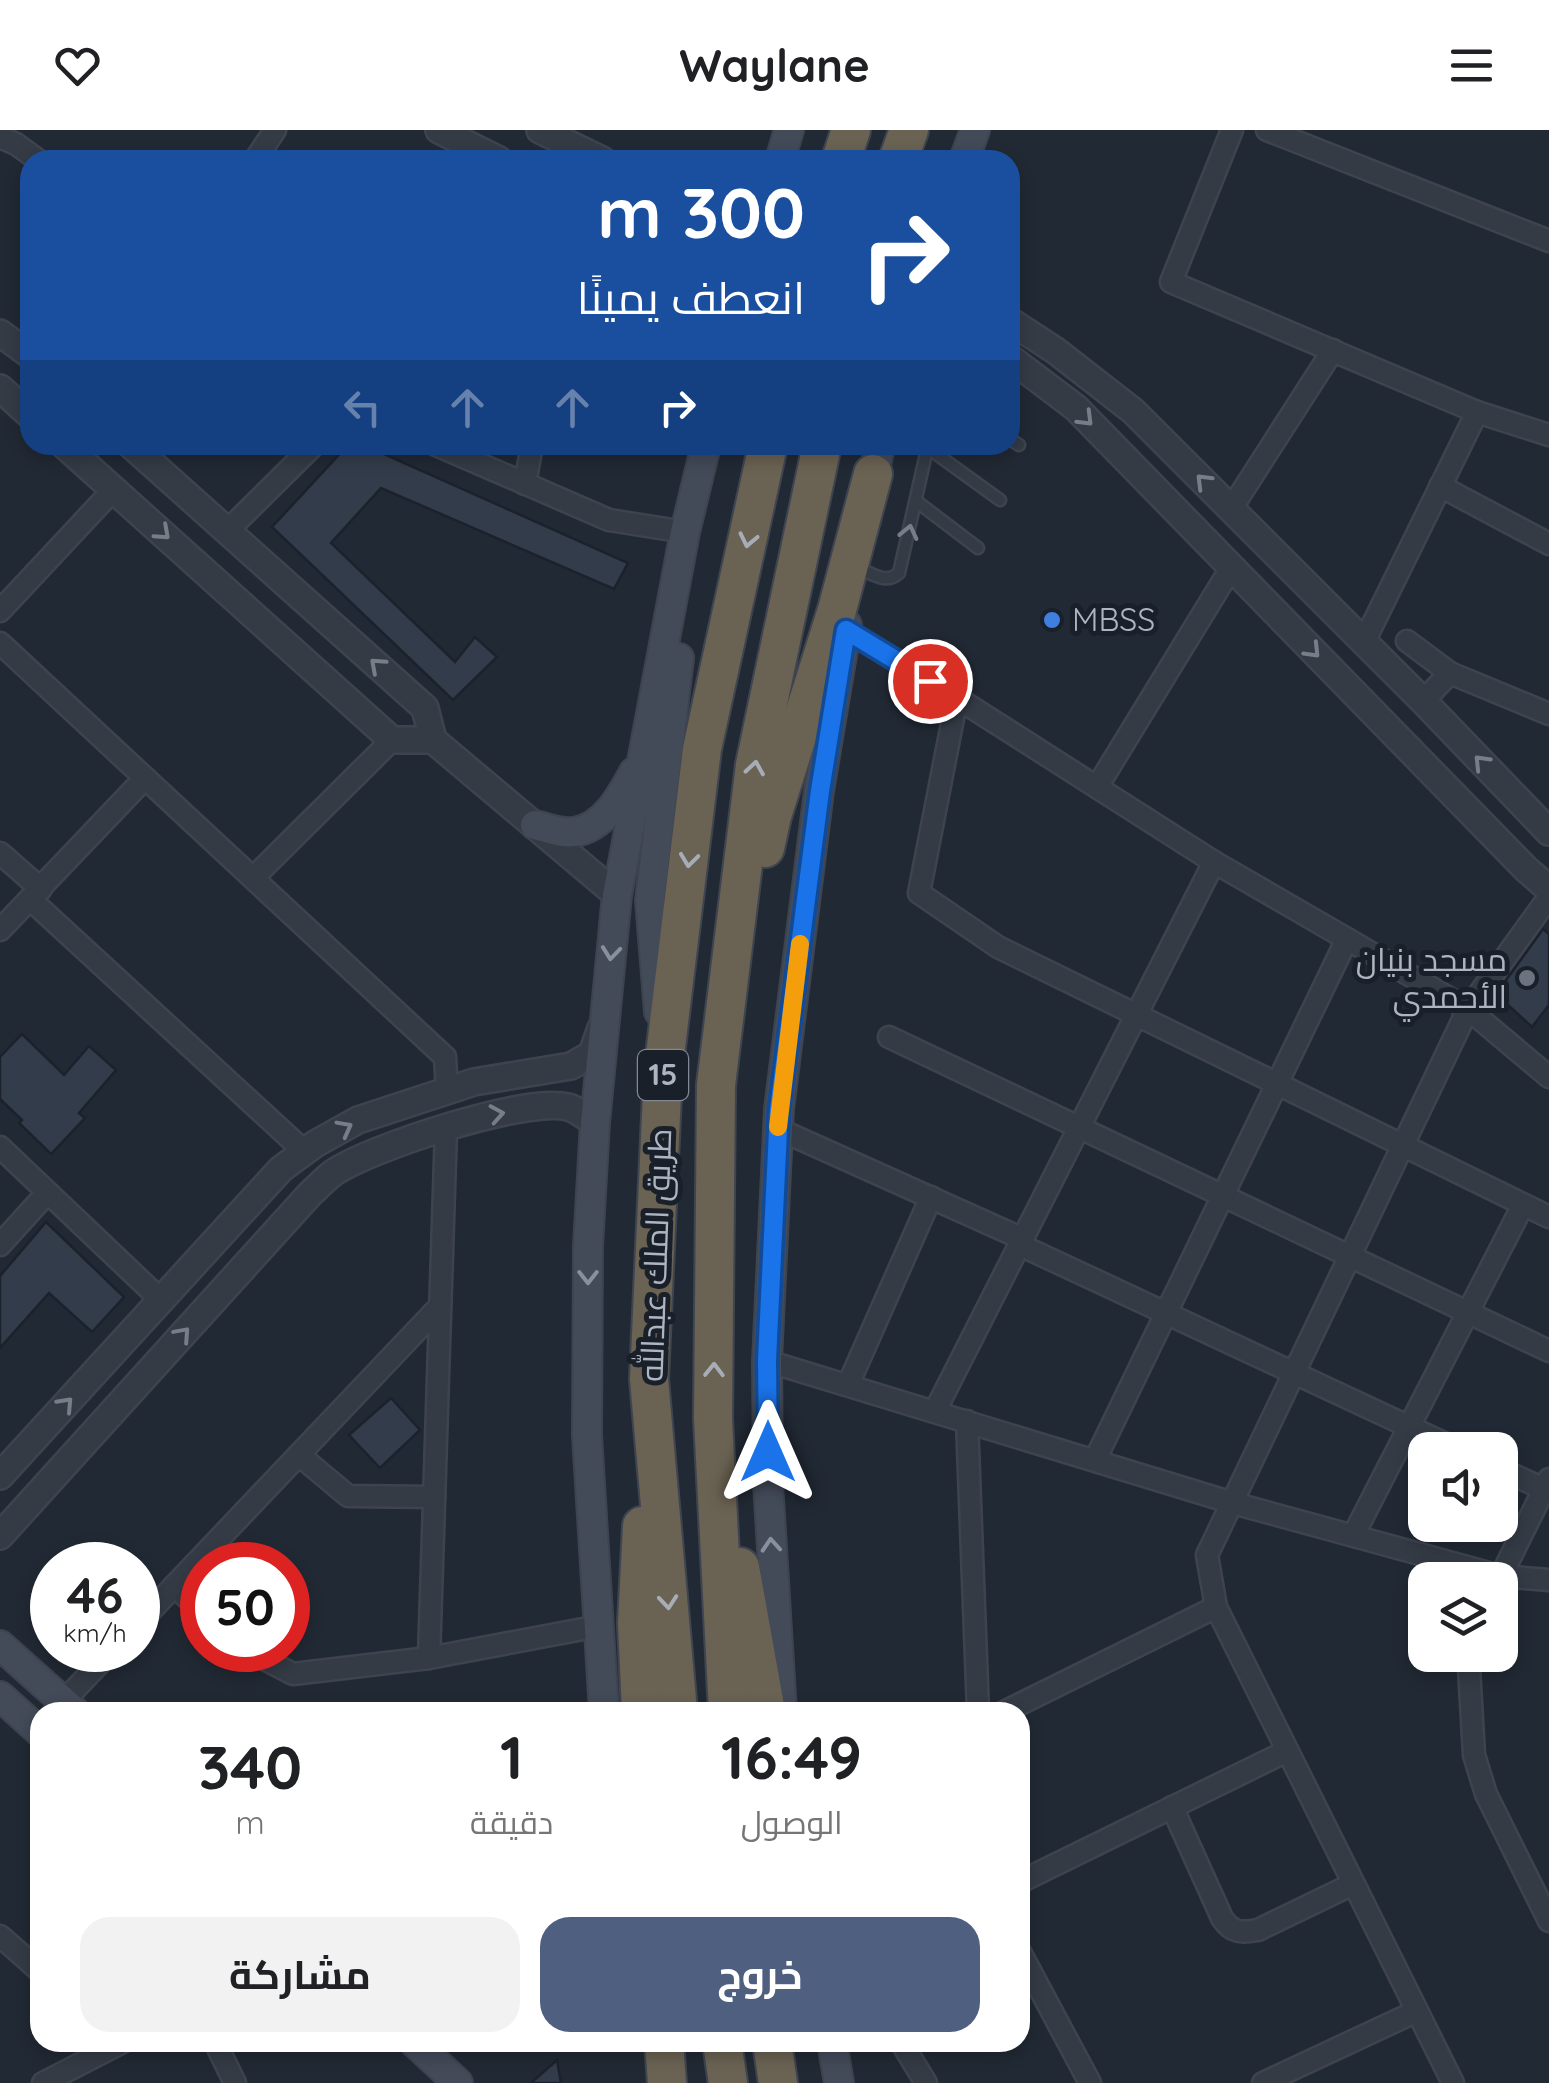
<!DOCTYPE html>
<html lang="ar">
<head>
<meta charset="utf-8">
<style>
  :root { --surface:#fff; --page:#f2f2f2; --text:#202124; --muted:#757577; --accent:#4f5f7f }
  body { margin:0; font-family:Quicksand,Cairo,sans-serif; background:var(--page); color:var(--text); direction:rtl; height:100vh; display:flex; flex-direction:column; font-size:38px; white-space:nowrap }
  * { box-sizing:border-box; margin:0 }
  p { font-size:32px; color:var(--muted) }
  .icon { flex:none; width:55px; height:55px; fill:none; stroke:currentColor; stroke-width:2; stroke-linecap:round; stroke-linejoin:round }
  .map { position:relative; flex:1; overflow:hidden; direction:ltr }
  .sheet { position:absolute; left:30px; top:1572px; width:1000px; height:350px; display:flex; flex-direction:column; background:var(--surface); border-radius:30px; box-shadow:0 5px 15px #0003; direction:rtl }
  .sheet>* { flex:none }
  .guide { position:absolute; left:20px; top:20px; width:1000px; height:305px; border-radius:30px; box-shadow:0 5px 15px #0003; direction:rtl; background:#1a4fa0; color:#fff; overflow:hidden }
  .buttons { position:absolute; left:1408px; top:1302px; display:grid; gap:20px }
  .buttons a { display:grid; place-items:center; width:110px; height:110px; border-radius:20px; background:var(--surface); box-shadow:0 5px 15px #0003; font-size:50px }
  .speed { position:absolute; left:30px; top:1412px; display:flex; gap:20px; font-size:50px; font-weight:700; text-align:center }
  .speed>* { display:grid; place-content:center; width:130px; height:130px; border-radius:50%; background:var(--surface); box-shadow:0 5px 15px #0003; line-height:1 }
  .speed small { font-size:25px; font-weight:400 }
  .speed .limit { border:15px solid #d22; background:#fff; color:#111 }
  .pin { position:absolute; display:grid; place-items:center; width:85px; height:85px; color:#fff; margin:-42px; border:5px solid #fff; border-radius:50%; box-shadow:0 2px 10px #0007 }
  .me { position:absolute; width:110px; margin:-55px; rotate:0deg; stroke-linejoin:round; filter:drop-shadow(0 0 8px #0008) }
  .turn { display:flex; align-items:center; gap:35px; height:210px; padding:0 50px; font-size:45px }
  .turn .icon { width:130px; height:130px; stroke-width:2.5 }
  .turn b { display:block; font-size:70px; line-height:85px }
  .lanes { display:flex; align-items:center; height:95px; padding:0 50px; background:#0003; justify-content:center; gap:50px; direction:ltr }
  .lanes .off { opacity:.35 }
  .eta { display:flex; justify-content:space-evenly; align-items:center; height:170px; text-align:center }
  .eta b { font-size:60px; font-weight:700; line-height:70px }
  .action { display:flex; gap:20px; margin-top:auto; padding:20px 50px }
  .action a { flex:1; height:115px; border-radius:30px; background:var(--accent); color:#fff; font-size:40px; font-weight:700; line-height:115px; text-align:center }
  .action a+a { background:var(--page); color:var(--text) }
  header { display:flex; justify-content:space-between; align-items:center; height:130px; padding:0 50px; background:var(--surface); font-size:45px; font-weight:700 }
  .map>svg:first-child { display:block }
  .building { fill:#333c4b; stroke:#1c222c; stroke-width:2.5 }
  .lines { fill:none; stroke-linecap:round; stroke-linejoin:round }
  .service-casing { stroke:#3e444f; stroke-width:15 }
  .minor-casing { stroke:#3e444f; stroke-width:25 }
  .tertiary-casing { stroke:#3e444f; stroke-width:30 }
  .secondary-casing { stroke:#3e444f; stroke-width:32 }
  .motorway-casing { stroke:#3f4550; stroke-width:42 }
  .service { stroke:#343b45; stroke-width:10 }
  .minor { stroke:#343b45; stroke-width:20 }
  .tertiary { stroke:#343b45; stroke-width:25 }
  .secondary { stroke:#434a58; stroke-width:28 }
  .motorway { stroke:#6a6252; stroke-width:38 }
  .oneway { stroke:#777e8a }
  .oneway2 { stroke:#a7adb7 }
  .oneway3 { stroke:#89909d }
  .route-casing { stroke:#114b97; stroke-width:25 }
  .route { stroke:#1a73e8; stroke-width:18 }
  .slow { stroke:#f59e0b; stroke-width:18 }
  .shop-dot { fill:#3f7fe0; stroke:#1a2029; stroke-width:4 }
  .worship-dot { fill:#6b7280; stroke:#1a2029; stroke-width:4 }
  .labels { text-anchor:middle; stroke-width:10; stroke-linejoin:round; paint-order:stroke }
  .shield { fill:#1a2029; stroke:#828894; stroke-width:2.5 }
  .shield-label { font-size:30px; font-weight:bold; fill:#aeb5c2 }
  .poi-label { font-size:32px; fill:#aeb5c2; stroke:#1a2029; text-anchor:start }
  .street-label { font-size:32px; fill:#aeb5c2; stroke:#1a2029 }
</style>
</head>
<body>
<header><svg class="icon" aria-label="menu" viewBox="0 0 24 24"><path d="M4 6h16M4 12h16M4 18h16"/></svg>Waylane<svg class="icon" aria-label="heart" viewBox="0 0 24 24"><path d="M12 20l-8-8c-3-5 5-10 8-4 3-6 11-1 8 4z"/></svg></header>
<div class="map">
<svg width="1549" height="1953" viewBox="0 0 1549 1953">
  <rect width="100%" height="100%" fill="#212934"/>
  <!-- building -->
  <g class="building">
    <path d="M348,315H364L628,433L614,459L381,358L331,413L455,532L475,507L497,527L453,570L272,397Z"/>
    <path d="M1543,799L1549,804V875L1532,897L1496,864Z"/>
    <path d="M22,904L64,945L89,916L116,940L79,983L85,988L51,1024L19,993L22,990L0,969V927Z"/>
    <path d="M46,1092L124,1167L92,1202L49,1163L0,1218V1146Z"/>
    <path d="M391,1268L420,1300L380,1338L349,1305Z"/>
    <path d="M557,1930L561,1953H531Z"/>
  </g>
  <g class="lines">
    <defs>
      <g id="service">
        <path d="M1010,309L1019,315"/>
        <path d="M928,318L1000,370"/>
        <path d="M916,371L978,418"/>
        <path d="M858,438C873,444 886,455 899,443L928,315"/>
      </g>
      <g id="minor">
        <path d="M1232,0L1171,152L1477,282L1549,305"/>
        <path d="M1267,0L1549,111"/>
        <path d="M0,7L16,14L38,30"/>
        <path d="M255,30L275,0"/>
        <path d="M436,315L609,390L685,402"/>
        <path d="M525,354L532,315"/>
        <path d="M1440,356L1549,414"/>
        <path d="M1231,379L1333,220"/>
        <path d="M227,401L314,315"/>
        <path d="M0,481L114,359"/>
        <path d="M846,500L957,568L1214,732L1468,879L1549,947"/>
        <path d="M1407,511L1450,543L1549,584"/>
        <path d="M1364,512L1477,282"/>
        <path d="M0,513L445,927L447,961"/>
        <path d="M957,568L919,763L998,817L1549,1087"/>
        <path d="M1423,571L1450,543"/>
        <path d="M1097,657L1231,438"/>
        <path d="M0,723L41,759"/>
        <path d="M253,748L392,610"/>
        <path d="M31,770L305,1022"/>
        <path d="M0,800L145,648"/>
        <path d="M889,907L1549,1221"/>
        <path d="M778,999L1023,1109"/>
        <path d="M0,1017L161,1170"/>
        <path d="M0,1115L47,1063"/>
        <path d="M1020,1115L1459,1320"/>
        <path d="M767,1231L1233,1373L1500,1446L1549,1450"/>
        <path d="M848,1255L931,1067"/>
        <path d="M935,1281L1214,732"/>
        <path d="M967,1291L978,1582"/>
        <path d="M299,1325L348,1366L434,1367"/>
        <path d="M1095,1330L1347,809"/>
        <path d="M1500,1339L1544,1359"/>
        <path d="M1353,1406L1523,1075"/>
        <path d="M1499,1450L1549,1349"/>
        <path d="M174,1456L202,1481"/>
        <path d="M138,1494L440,1176"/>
        <path d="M247,1520L293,1544L429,1528L599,1496"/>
        <path d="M1473,1525L1469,1538L1474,1625L1486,1664L1549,1791"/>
        <path d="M429,1528L446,998"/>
        <path d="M63,1572L112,1520"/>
        <path d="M1004,1582L1216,1477"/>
        <path d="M1172,1677L1222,1788C1232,1803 1241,1803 1258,1800L1353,1754"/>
        <path d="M1020,1752L1287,1621"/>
        <path d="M0,1806L40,1841"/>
        <path d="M1020,1822L1090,1953"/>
        <path d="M215,1912L235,1953"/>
        <path d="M901,1912L926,1953"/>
        <path d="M43,1953L123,1912"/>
        <path d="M1263,1953L1417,1881"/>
        <path d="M1453,1953L1216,1477L1207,1425L1468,879L1549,767"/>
      </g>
      <g id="tertiary">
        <path d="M439,0L499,30"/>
        <path d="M540,0L602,30"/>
        <path d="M1010,191L1056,221L1133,281L1423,571L1549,702"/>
        <path d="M0,203L30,225"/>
        <path d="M1010,228L1076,278L1526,739L1549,759"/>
        <path d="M0,258L30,285"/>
        <path d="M64,315L392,610H433"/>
        <path d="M131,315L425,578L433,610L617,765"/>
        <path d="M0,1346L281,1039L315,1014L358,990L474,952L571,936L592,924L601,898"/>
        <path d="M0,1406L310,1064C318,1057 325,1049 333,1043C369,1018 527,966 568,977C577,979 587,988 595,993"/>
      </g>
      <g id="secondary">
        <path d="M780,30L789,0"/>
        <path d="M964,30L975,0"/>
        <path d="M871,359L880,315"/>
        <path d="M535,695C547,698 562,704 574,702C604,698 621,666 634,642"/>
        <path d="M659,882L650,770L679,528"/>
        <path d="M0,1515L75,1582"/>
        <path d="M0,1566L40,1602"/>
        <path d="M604,1582L587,1305L588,1116L595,993L617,765L685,402L706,315"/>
        <path d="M782,1582L768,1353L767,1231L779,979L819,661L847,495"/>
        <path d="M414,1912L458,1953"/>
        <path d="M832,1912L839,1953"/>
      </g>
      <g id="motorway">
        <path d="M841,30L851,0"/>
        <path d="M898,30L909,0"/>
        <path d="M765,718L772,686L837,480L873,344"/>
        <path d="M740,1437L766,1582"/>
        <path d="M641,1582L637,1493L642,1396"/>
        <path d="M678,1582L649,1249L663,942L702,619L768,315"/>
        <path d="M728,1582L713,1289L716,955L755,635L822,315"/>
        <path d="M664,1912L667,1953"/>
        <path d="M722,1912L728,1953"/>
        <path d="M772,1912L778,1953"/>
      </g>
    </defs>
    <!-- service casing -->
    <use href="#service" class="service-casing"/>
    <!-- minor casing -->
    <use href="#minor" class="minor-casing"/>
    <!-- tertiary casing -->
    <use href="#tertiary" class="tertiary-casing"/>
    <!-- secondary casing -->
    <use href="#secondary" class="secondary-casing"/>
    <!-- motorway casing -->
    <use href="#motorway" class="motorway-casing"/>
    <!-- service -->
    <use href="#service" class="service"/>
    <!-- minor -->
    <use href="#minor" class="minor"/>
    <!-- tertiary -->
    <use href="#tertiary" class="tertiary"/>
    <!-- secondary -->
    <use href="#secondary" class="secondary"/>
    <!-- motorway -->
    <use href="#motorway" class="motorway"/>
  </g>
  <!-- one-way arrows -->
  <defs><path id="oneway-chevron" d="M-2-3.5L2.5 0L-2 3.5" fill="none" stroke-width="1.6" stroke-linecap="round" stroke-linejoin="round" transform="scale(2.5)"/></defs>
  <g class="oneway">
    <use href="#oneway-chevron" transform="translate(1086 289) rotate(45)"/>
    <use href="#oneway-chevron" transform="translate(1203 351) rotate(-135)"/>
    <use href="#oneway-chevron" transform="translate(909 402) rotate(-77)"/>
    <use href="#oneway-chevron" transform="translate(163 403) rotate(42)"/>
    <use href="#oneway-chevron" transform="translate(1313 521) rotate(46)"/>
    <use href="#oneway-chevron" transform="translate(377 535) rotate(-138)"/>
    <use href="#oneway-chevron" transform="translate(1481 632) rotate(-134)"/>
    <use href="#oneway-chevron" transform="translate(497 984) rotate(-10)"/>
    <use href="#oneway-chevron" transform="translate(345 998) rotate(-28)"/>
    <use href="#oneway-chevron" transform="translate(183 1204) rotate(-48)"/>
    <use href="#oneway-chevron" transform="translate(66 1274) rotate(-47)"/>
  </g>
  <g class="oneway2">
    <use href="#oneway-chevron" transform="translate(748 410) rotate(102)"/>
    <use href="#oneway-chevron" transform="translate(755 638) rotate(-81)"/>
    <use href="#oneway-chevron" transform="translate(689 730) rotate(97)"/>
    <use href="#oneway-chevron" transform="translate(714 1240) rotate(-89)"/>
    <use href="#oneway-chevron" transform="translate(668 1472) rotate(85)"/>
  </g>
  <g class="oneway3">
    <use href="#oneway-chevron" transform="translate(611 823) rotate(96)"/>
    <use href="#oneway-chevron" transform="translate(588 1147) rotate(90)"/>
    <use href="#oneway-chevron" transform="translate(771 1415) rotate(-94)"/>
  </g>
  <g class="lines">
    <defs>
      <path id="route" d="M768,1322L767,1230L779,979L820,661L846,500L930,551"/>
    </defs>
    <!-- route casing -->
    <use href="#route" class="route-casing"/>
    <!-- route -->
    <use href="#route" class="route"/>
    <!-- slow -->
    <path class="slow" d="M778,997L800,814"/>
  </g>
  <!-- markers -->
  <circle class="shop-dot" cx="1052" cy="490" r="10"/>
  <circle class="worship-dot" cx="1527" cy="848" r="10"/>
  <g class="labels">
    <!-- shield labels -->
    <rect class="shield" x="638" y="920" width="50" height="50" rx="8"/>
    <g class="shield-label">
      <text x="663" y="955">15</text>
    </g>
    <!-- poi labels -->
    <g class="poi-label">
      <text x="1072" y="501">MBSS</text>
      <text x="1507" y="841" text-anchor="end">مسجد بنيان<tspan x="1507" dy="37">الأحمدي</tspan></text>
    </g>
    <!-- street labels -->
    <g class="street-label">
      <text transform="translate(656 1125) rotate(-88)" y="11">طريق الملك عبدالله</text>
    </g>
  </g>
</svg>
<div class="buttons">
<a><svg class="icon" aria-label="sound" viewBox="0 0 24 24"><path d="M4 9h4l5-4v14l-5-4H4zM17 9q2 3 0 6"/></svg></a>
<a><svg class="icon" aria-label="layers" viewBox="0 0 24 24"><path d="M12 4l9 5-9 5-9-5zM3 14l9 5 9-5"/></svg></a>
</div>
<div class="speed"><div>46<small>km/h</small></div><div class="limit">50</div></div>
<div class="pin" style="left:930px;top:551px;background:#d93025"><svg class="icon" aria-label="arrive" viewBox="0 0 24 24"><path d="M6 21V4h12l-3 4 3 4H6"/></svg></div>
<svg class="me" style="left:768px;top:1322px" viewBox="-20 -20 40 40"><path d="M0-17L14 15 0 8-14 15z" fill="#1a73e8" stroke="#fff" stroke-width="4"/></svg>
<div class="guide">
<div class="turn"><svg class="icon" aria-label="right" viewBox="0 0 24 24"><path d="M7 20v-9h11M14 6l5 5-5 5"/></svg><div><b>300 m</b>انعطف يمينًا</div></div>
<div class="lanes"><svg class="icon off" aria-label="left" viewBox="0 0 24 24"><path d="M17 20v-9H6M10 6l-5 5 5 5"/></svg><svg class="icon off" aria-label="ahead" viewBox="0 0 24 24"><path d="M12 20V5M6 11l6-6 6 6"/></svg><svg class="icon off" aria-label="ahead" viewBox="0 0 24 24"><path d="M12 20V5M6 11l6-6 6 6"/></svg><svg class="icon" aria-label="right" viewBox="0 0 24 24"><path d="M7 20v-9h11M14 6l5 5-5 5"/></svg></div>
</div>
<section class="sheet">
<div class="eta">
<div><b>16:49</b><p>الوصول</p></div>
<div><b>1</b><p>دقيقة</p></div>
<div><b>340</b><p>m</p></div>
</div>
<div class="action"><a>خروج</a><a>مشاركة</a></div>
</section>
</div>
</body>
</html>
